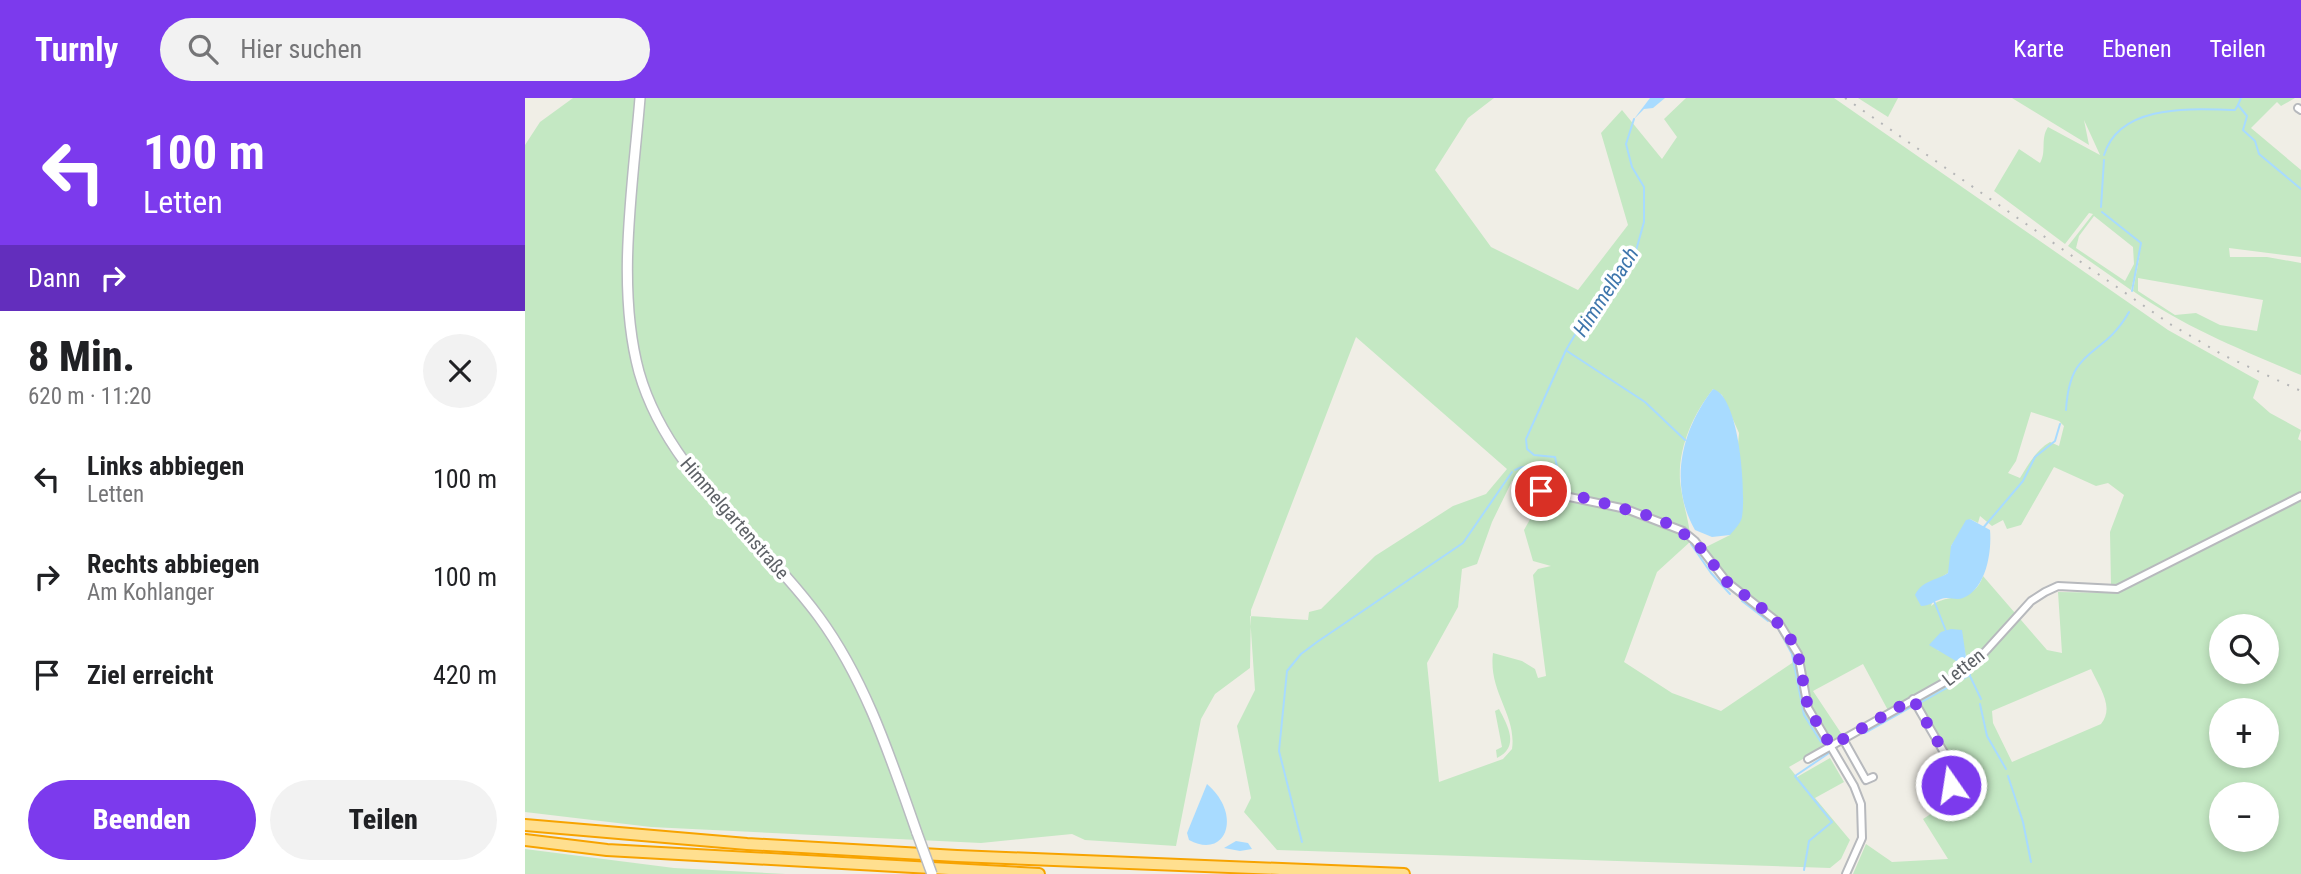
<!DOCTYPE html>
<html lang="de">
<head>
<meta charset="utf-8">
<style>
  :root { --surface:#fff; --page:#f2f2f2; --text:#202124; --muted:#757577; --accent:#7c3aed }
  body { margin:0; font-family:"Roboto Condensed",sans-serif; background:var(--page); color:var(--text); height:100vh; display:flex; flex-direction:column; font-size:26px; white-space:nowrap }
  * { box-sizing:border-box; margin:0 }
  p { font-size:23px; color:var(--muted) }
  .icon { flex:none; width:38px; height:38px; fill:none; stroke:currentColor; stroke-width:2; stroke-linecap:round; stroke-linejoin:round }
  .map { position:relative; flex:1; overflow:hidden }
  .side { display:flex; flex-direction:column; background:var(--surface); width:525px }
  .side>* { flex:none }
  .banner { background:#7c3aed; color:#fff; overflow:hidden }
  .fabs { position:absolute; left:1684px; top:516px; display:grid; gap:14px }
  .fabs a { display:grid; place-items:center; width:70px; height:70px; border-radius:50%; background:var(--surface); box-shadow:0 4px 10px #0003; font-size:35px }
  .pin { position:absolute; display:grid; place-items:center; width:60px; height:60px; color:#fff; margin:-30px; border:4px solid #fff; border-radius:50%; box-shadow:0 2px 7px #0007 }
  .me { position:absolute; width:77px; margin:-38px; rotate:347deg; stroke-linejoin:round; filter:drop-shadow(0 0 5px #0008) }
  .turn { display:flex; align-items:center; gap:24px; height:147px; padding:0 28px; font-size:32px }
  .turn .icon { width:91px; height:91px; stroke-width:2.5 }
  .turn b { display:block; font-size:49px; line-height:60px }
  .then { display:flex; align-items:center; height:66px; padding:0 28px; background:#0003; gap:14px; font-size:26px }
  .round { display:grid; place-items:center; flex:none; width:74px; height:74px; border-radius:37px; background:var(--page) }
  .headline { display:flex; align-items:center; justify-content:space-between; height:119px; padding:0 28px }
  h1 { font-size:42px; font-weight:800; line-height:52px }
  .action { display:flex; gap:14px; margin-top:auto; padding:14px 28px }
  .action a { flex:1; height:80px; border-radius:42px; background:var(--accent); color:#fff; font-size:28px; font-weight:800; line-height:80px; text-align:center }
  .action a+a { background:var(--page); color:var(--text) }
  ul { padding:0; list-style:none }
  li { display:flex; align-items:center; gap:21px; height:98px; padding:0 28px }
  li div { flex:1 }
  li b { display:block; font-size:26px }
  li em { font-style:normal }
  header { display:flex; align-items:center; gap:42px; box-sizing:border-box; height:98px; padding:0 35px; background:var(--accent); color:#fff }
  header strong { font-size:33px }
  nav { display:flex; gap:38px; margin-inline-start:auto; font-size:24px }
  .search { width:490px; height:63px; background:var(--page); display:flex; align-items:center; gap:18px; box-sizing:border-box; padding:0 24px; border-radius:38px; color:var(--muted); font-size:26px }
  main { display:flex; flex:1; min-height:0 }
  .map>svg:first-child { display:block }
  .green { fill:#c4e8c3; fill-rule:evenodd }
  .water { fill:#a8dbff }
  .lines { fill:none; stroke-linecap:round; stroke-linejoin:round }
  .stream { stroke:#a8dbff; stroke-width:2 }
  .street-casing { stroke:#b7b9bd; stroke-width:10 }
  .secondary-casing { stroke:#b8bbc0; stroke-width:12 }
  .highway-casing { stroke:#f7a300; stroke-width:14 }
  .street { stroke:#fff; stroke-width:6 }
  .secondary { stroke:#fff; stroke-width:9 }
  .highway { stroke:#ffdf8f; stroke-width:10 }
  .rail { stroke:#b5b6b7; stroke-width:2; stroke-dasharray:2 9; stroke-linecap:butt }
  .secondary-bridge-casing { stroke:#b8bbc0; stroke-width:12; stroke-linecap:butt }
  .secondary-bridge { stroke:#fff; stroke-width:9 }
  .route { stroke:#7c3aed; stroke-width:12; stroke-dasharray:0 21.6 }
  .labels { text-anchor:middle; stroke-width:7; stroke-linejoin:round; paint-order:stroke }
  .street-label { font-size:19px; fill:#5e6267; stroke:#fff }
  .water-label { font-size:21px; font-style:italic; fill:#3e76ac; stroke:#fff }
</style>
</head>
<body>
<header>
<strong>Turnly</strong>
<div class="search"><svg class="icon" aria-label="search" viewBox="0 0 24 24"><circle cx="10" cy="10" r="6"/><path d="M15 15l6 6"/></svg>Hier suchen</div>
<nav><a>Karte</a><a>Ebenen</a><a>Teilen</a></nav>
</header>
<main>
<section class="side">
<div class="banner">
<div class="turn"><svg class="icon" aria-label="left" viewBox="0 0 24 24"><path d="M17 20v-9H6M10 6l-5 5 5 5"/></svg><div><b>100 m</b>Letten</div></div>
<div class="then">Dann<svg class="icon" aria-label="right" viewBox="0 0 24 24"><path d="M7 20v-9h11M14 6l5 5-5 5"/></svg></div>
</div>
<div class="headline"><div><h1>8 Min.</h1><p>620 m · 11:20</p></div><a class="round"><svg class="icon" aria-label="close" viewBox="0 0 24 24"><path d="M6 6l12 12M18 6L6 18"/></svg></a></div>
<ul>
<li><svg class="icon" aria-label="left" viewBox="0 0 24 24"><path d="M17 20v-9H6M10 6l-5 5 5 5"/></svg><div><b>Links abbiegen</b><p>Letten</p></div><em>100 m</em></li>
<li><svg class="icon" aria-label="right" viewBox="0 0 24 24"><path d="M7 20v-9h11M14 6l5 5-5 5"/></svg><div><b>Rechts abbiegen</b><p>Am Kohlanger</p></div><em>100 m</em></li>
<li><svg class="icon" aria-label="arrive" viewBox="0 0 24 24"><path d="M6 21V4h12l-3 4 3 4H6"/></svg><div><b>Ziel erreicht</b></div><em>420 m</em></li>
</ul>
<div class="action"><a>Beenden</a><a>Teilen</a></div>
</section>
<div class="map">
<svg width="1776" height="776" viewBox="0 0 1776 776">
  <rect width="100%" height="100%" fill="#f0eee6"/>
  <!-- green -->
  <g class="green">
    <path d="M48,0H969L943,20L910,72L966,149L1053,192L1103,127L1076,35L1097,12L1137,61L1152,39L1139,21L1161,0H1309L1643,232L1734,283L1728,300L1745,315L1776,332L1773,341L1776,343V776H1328L1341,746L1367,764L1423,761L1398,721L1443,692L1392,602L1365,616L1338,566L1288,593L1318,638L1264,669L1272,679L1305,660L1319,684L1290,700L1325,742L1316,761L1305,770L752,752L719,714L726,700L712,628L730,592L725,518L783,522L784,514L796,511L850,458L928,408L961,396L982,371L831,239L726,512L725,570L690,596L676,621L651,748L560,742L547,736L456,745L126,729L0,714V47L15,24ZM1188,291L1197,297L1214,335L1205,437L1179,450L1214,493L1253,522L1273,553L1267,565L1196,613L1147,595L1099,564L1132,474L1166,443C1164,422 1157,403 1155,383C1153,349 1168,317 1188,291ZM1506,314L1534,323L1539,328L1534,348L1525,344C1511,352 1504,366 1495,380L1483,375L1491,363ZM1529,369L1571,388L1583,385L1599,397L1585,434L1586,488L1593,495L1533,494L1537,555L1522,552L1458,478C1449,506 1423,494 1406,508L1415,480L1423,475L1426,465V448L1445,421L1453,425L1455,418L1467,428L1478,422L1482,431L1496,427ZM987,383L1019,387L1053,398L1051,403L1017,400L999,432L1008,463L1026,468L1013,471L1008,477L1021,578L1013,580L1010,571L997,563L968,555C963,594 992,617 987,651L978,661L914,684L902,565L933,509L937,471L952,466L967,424ZM1696,528H1741V574H1696ZM1438,544L1441,559L1412,552ZM1566,571C1574,589 1590,609 1576,626L1487,664L1468,625L1467,613ZM1696,612H1741V658H1696ZM1696,696H1741V742H1696Z"/>
    <path d="M1333,0H1373L1363,19Z"/>
    <path d="M1487,0H1770L1756,8L1752,4L1726,30L1776,72V159L1704,150L1705,159H1742L1776,165V277C1717,252 1661,230 1608,193L1615,155L1606,192L1543,148L1568,116L1564,115L1540,146L1469,93L1494,51L1515,65C1522,54 1515,41 1523,29L1575,57L1559,22L1564,47ZM1569,118L1608,149L1609,166L1600,183L1551,150L1554,138ZM1613,180L1738,202L1732,233L1695,227L1671,215L1650,217L1613,193Z"/>
    <path d="M974,611C983,628 995,649 972,660L971,652L977,649L970,613Z"/>
    <path d="M0,751L149,770L261,776H0Z"/>
  </g>
  <!-- water -->
  <g class="water">
    <path d="M1125,0H1140L1128,10L1119,11L1109,21Z"/>
    <path d="M1188,291C1215,298 1221,395 1217,419C1216,425 1209,432 1205,437L1187,439L1170,432C1143,385 1157,331 1188,291Z"/>
    <path d="M1445,421L1465,432C1467,454 1461,491 1438,500C1431,503 1423,498 1416,501C1407,504 1405,508 1396,508L1390,497C1398,482 1410,483 1423,475L1426,448L1441,422Z"/>
    <path d="M1426,531L1437,532L1441,559L1436,566L1404,547L1416,534Z"/>
    <path d="M682,686C718,717 701,762 664,742L662,735Z"/>
    <path d="M711,743L723,745L727,751L715,753L699,750Z"/>
  </g>
  <g class="lines">
    <!-- stream -->
    <g class="stream">
      <path d="M1716,0L1713,7L1722,18L1718,32L1730,43L1734,56L1776,91"/>
      <path d="M1579,57C1595,5 1667,11 1710,12L1713,7"/>
      <path d="M1576,109L1579,62"/>
      <path d="M1577,114L1616,145L1607,193"/>
      <path d="M1042,253L1120,304L1160,342"/>
      <path d="M1541,312C1545,246 1577,262 1604,214"/>
      <path d="M990,372C1002,364 1017,374 1032,369L1030,359L1009,357L1002,351L1001,341L1041,252L1061,218L1110,156L1119,124V89L1107,69L1101,46L1109,21"/>
      <path d="M1458,430L1498,383L1510,359L1530,343L1535,326"/>
      <path d="M1166,446L1186,475L1205,496"/>
      <path d="M1217,503L1243,523"/>
      <path d="M1409,503L1421,533"/>
      <path d="M1254,532L1267,556L1279,617L1296,644"/>
      <path d="M1444,576L1456,601"/>
      <path d="M1393,606L1445,577"/>
      <path d="M1455,606L1462,638L1481,671"/>
      <path d="M1340,635L1388,608"/>
      <path d="M1483,678L1498,724L1506,764"/>
      <path d="M777,744L754,653L762,573L776,556L792,544L938,445L987,374"/>
      <path d="M1279,772L1284,743L1307,724L1270,678L1304,655"/>
    </g>
    <defs>
      <g id="street">
        <path d="M1773,10L1776,12"/>
        <path d="M1016,393L1101,411L1158,433L1170,443L1202,484L1254,525L1273,556L1283,610L1329,688L1336,706L1337,740L1321,776"/>
        <path d="M1388,601L1428,670L1424,703"/>
        <path d="M1318,641L1341,682L1348,679"/>
        <path d="M1283,661L1427,580L1458,556L1506,503L1520,494L1533,488L1592,491L1776,398"/>
      </g>
      <path id="secondary" d="M115,0C108,87 91,189 114,274C143,376 234,437 294,519C341,583 366,661 392,735"/>
      <g id="highway">
        <path d="M0,727L222,746L432,758L879,776"/>
        <path d="M0,742L82,752L514,776"/>
      </g>
    </defs>
    <!-- street casing -->
    <use href="#street" class="street-casing"/>
    <!-- secondary casing -->
    <use href="#secondary" class="secondary-casing"/>
    <!-- highway casing -->
    <use href="#highway" class="highway-casing"/>
    <!-- street -->
    <use href="#street" class="street"/>
    <!-- secondary -->
    <use href="#secondary" class="secondary"/>
    <!-- highway -->
    <use href="#highway" class="highway"/>
    <!-- rail -->
    <path class="rail" d="M1320,0L1645,226L1698,257L1776,293"/>
    <defs>
      <path id="secondary-bridge" d="M392,735L407,776"/>
    </defs>
    <!-- secondary-bridge casing -->
    <use href="#secondary-bridge" class="secondary-bridge-casing"/>
    <!-- secondary-bridge -->
    <use href="#secondary-bridge" class="secondary-bridge"/>
  </g>
  <g class="lines">
    <!-- route -->
    <path class="route" d="M1016,393L1061,400L1135,421L1170,443L1202,484L1242,514L1263,536L1273,556L1283,610L1306,648L1388,601L1428,670L1426,687"/>
  </g>
  <g class="labels">
    <!-- street labels -->
    <g class="street-label">
      <text transform="translate(210 420) rotate(49)" y="7">Himmelgartenstraße</text>
      <text transform="translate(1438 569) rotate(-38)" y="7">Letten</text>
    </g>
    <!-- water labels -->
    <g class="water-label">
      <text transform="translate(1081 194) rotate(-57)" y="7">Himmelbach</text>
    </g>
  </g>
</svg>
<div class="fabs">
<a><svg class="icon" aria-label="search" viewBox="0 0 24 24"><circle cx="10" cy="10" r="6"/><path d="M15 15l6 6"/></svg></a>
<a>+</a>
<a>−</a>
</div>
<div class="pin" style="left:1016px;top:393px;background:#d93025"><svg class="icon" aria-label="arrive" viewBox="0 0 24 24"><path d="M6 21V4h12l-3 4 3 4H6"/></svg></div>
<svg class="me" style="left:1426px;top:687px" viewBox="-20 -20 40 40"><circle r="17" fill="#7c3aed" stroke="#fff" stroke-width="3"/><path d="M0-11L8 9 0 5-8 9z" fill="#fff"/></svg>
</div>
</main>
</body>
</html>
